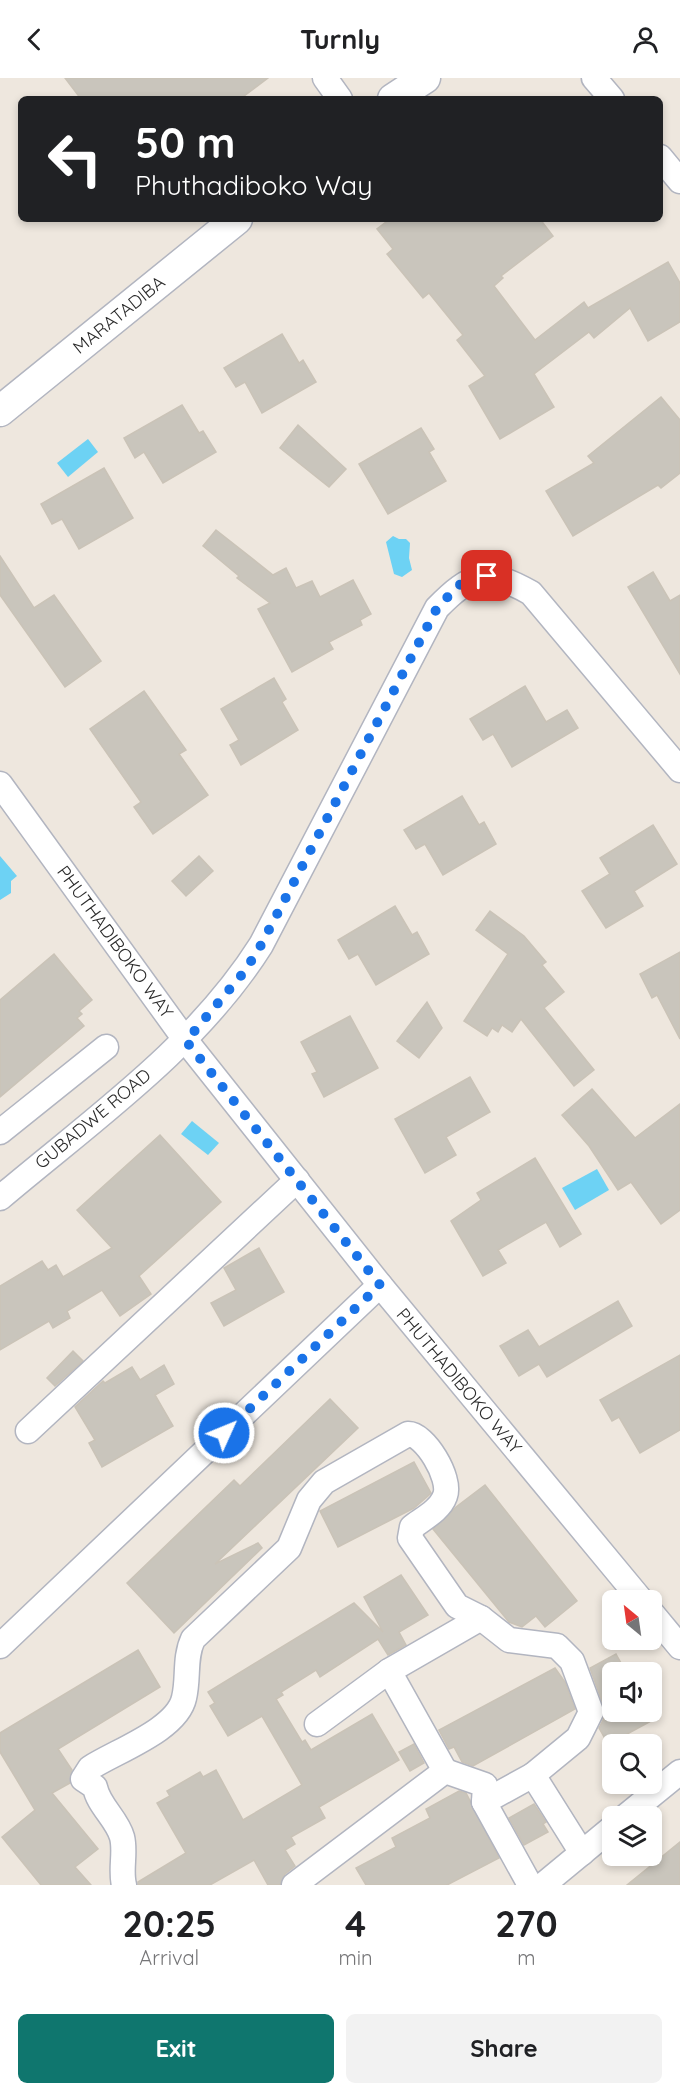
<!DOCTYPE html>
<html lang="en">
<head>
<meta charset="utf-8">
<style>
  :root { --surface:#fff; --page:#f2f2f2; --text:#202124; --muted:#757577; --accent:#0f766e }
  body { margin:0; font-family:Quicksand,sans-serif; background:var(--page); color:var(--text); height:100vh; display:flex; flex-direction:column; font-size:22px; white-space:nowrap }
  * { box-sizing:border-box; margin:0 }
  p { font-size:20px; color:var(--muted) }
  .icon { flex:none; width:33px; height:33px; fill:none; stroke:currentColor; stroke-width:2; stroke-linecap:round; stroke-linejoin:round }
  .map { position:relative; height:1807px; overflow:hidden }
  .panel { display:flex; flex-direction:column; background:var(--surface); flex:1 }
  .panel>* { flex:none }
  .hud { position:absolute; left:18px; top:18px; width:645px; height:126px; border-radius:9px; box-shadow:0 3px 9px #0003; background:#202124; color:#fff; overflow:hidden }
  .needle { width:39px; rotate:331deg }
  .fabs { position:absolute; left:602px; top:1512px; display:grid; gap:12px }
  .fabs a { display:grid; place-items:center; width:60px; height:60px; border-radius:9px; background:var(--surface); box-shadow:0 3px 9px #0003; font-size:30px }
  .pin { position:absolute; display:grid; place-items:center; width:51px; height:51px; color:#fff; margin:-26px; border-radius:12px; box-shadow:0 3px 9px #0006 }
  .me { position:absolute; width:66px; margin:-33px; rotate:46deg; stroke-linejoin:round; filter:drop-shadow(0 0 4px #0008) }
  .turn { display:flex; align-items:center; gap:21px; height:126px; padding:0 18px; font-size:27px }
  .turn .icon { width:78px; height:78px; stroke-width:2.5 }
  .turn b { display:block; font-size:42px; line-height:51px }
  .eta { display:flex; justify-content:space-evenly; align-items:center; height:102px; text-align:center }
  .eta b { font-size:36px; font-weight:700; line-height:42px }
  .button { display:flex; gap:12px; margin-top:auto; padding:12px 18px }
  .button a { flex:1; height:69px; border-radius:9px; background:var(--accent); color:#fff; font-size:24px; font-weight:700; line-height:69px; text-align:center }
  .button a+a { background:var(--page); color:var(--text) }
  header { display:flex; justify-content:space-between; align-items:center; height:78px; padding:0 18px; background:var(--surface); font-size:27px; font-weight:700 }
  .map>svg:first-child { display:block }
  .water { fill:#6dd2f4 }
  .building { fill:#c9c5bc; stroke:#cac3b7; stroke-width:1.5 }
  .lines { fill:none; stroke-linecap:round; stroke-linejoin:round }
  .minor-casing { stroke:#b2b5c0; stroke-width:27 }
  .tertiary-casing { stroke:#b2b5c0; stroke-width:33 }
  .minor { stroke:#fff; stroke-width:24 }
  .tertiary { stroke:#fff; stroke-width:30 }
  .route { stroke:#1a73e8; stroke-width:10; stroke-dasharray:0 18 }
  .labels { text-anchor:middle; stroke-width:4.5; stroke-linejoin:round; paint-order:stroke }
  .street-label { font-size:18px; fill:#2c2c2c; stroke:#fff }
</style>
</head>
<body>
<header><svg class="icon" aria-label="back" viewBox="0 0 24 24"><path d="M15 5l-7 7 7 7"/></svg>Turnly<svg class="icon" aria-label="person" viewBox="0 0 24 24"><circle cx="12" cy="8" r="4"/><path d="M4 21q1-7 8-7t8 7"/></svg></header>
<div class="map">
<svg width="680" height="1807" viewBox="0 0 680 1807">
  <rect width="100%" height="100%" fill="#eee7de"/>
  <!-- water -->
  <g class="water">
    <path d="M88,361L98,374L68,399L57,385Z"/>
    <path d="M393,458L399,461H406L410,465L409,480L412,492L402,499L394,496L386,464Z"/>
    <path d="M0,778L17,798L11,803V815L0,822Z"/>
    <path d="M192,1043L219,1065L208,1077L181,1056Z"/>
    <path d="M597,1091L609,1112L575,1132L562,1110Z"/>
  </g>
  <!-- building -->
  <g class="building">
    <path d="M65,0H268L240,21H81Z"/>
    <path d="M390,141H540L553,158L501,198L503,200L494,208L535,262L584,224L588,230L668,184L680,205V244L648,263L630,230L594,260L589,254L534,296L554,329L500,361L469,308L485,298L457,262L463,257L429,215L423,220L387,176L393,171L377,151Z"/>
    <path d="M282,256L299,285L303,282L316,304L262,335L245,304L236,309L224,290Z"/>
    <path d="M661,319L680,342V395L661,410L658,407L573,458L546,413L594,385L588,378Z"/>
    <path d="M182,327L199,355L203,353L216,374L163,405L144,374L135,380L124,360Z"/>
    <path d="M298,347L346,391L329,409L280,370Z"/>
    <path d="M421,350L434,371L429,374L446,403L388,436L359,386Z"/>
    <path d="M104,390L133,440L79,471L62,441L52,446L41,426Z"/>
    <path d="M216,452L273,497L286,490L296,510L312,503L320,519L353,502L371,536L360,542L362,547L329,564L333,571L292,594L258,531L270,525L237,500L239,498L203,468Z"/>
    <path d="M0,478L34,530L54,517L101,583L65,609L0,517Z"/>
    <path d="M653,494L670,523L680,517V596L628,509Z"/>
    <path d="M274,600L286,621L282,624L298,652L241,687L230,667L239,662L221,631Z"/>
    <path d="M525,608L546,644L567,632L578,650L512,689L493,656L483,662L470,641Z"/>
    <path d="M144,613L186,672L179,676L208,717L153,756L134,729L141,724L90,651Z"/>
    <path d="M462,718L479,747L484,744L496,766L443,797L425,766L416,771L404,752Z"/>
    <path d="M653,747L677,786L634,813L643,828L606,850L582,813L610,796L600,780Z"/>
    <path d="M199,778L213,793L186,818L172,803Z"/>
    <path d="M395,828L412,857L417,854L429,876L376,907L358,876L349,881L338,862Z"/>
    <path d="M490,833L524,858L546,884L542,887L564,914L544,930L594,992L574,1008L521,941L512,954L502,947L498,954L492,950L487,958L464,943L508,876L476,852Z"/>
    <path d="M680,874V961L657,917L652,920L640,896Z"/>
    <path d="M54,876L92,922L79,933L82,936L77,940L84,948L0,1019V922Z"/>
    <path d="M427,924L442,950L419,980L397,963Z"/>
    <path d="M350,938L378,990L324,1019L312,996L317,994L301,964Z"/>
    <path d="M470,999L490,1034L446,1059L456,1077L425,1095L395,1041Z"/>
    <path d="M592,1011L635,1060L680,1026V1132L661,1146L631,1104L618,1112L589,1068L562,1037Z"/>
    <path d="M160,1057L221,1124L139,1198L151,1216L120,1238L102,1212L67,1233L70,1240L53,1250L49,1243L0,1272V1208L42,1183L48,1192L56,1187L63,1199L112,1170L77,1132Z"/>
    <path d="M535,1080L581,1156L560,1169L546,1144L498,1172L506,1185L483,1198L451,1143L481,1122L477,1115Z"/>
    <path d="M259,1170L284,1214L224,1248L211,1225L236,1212L224,1190Z"/>
    <path d="M618,1223L632,1248L547,1299L539,1286L519,1298L500,1268L528,1252L539,1269Z"/>
    <path d="M73,1273L83,1283L55,1308L47,1300Z"/>
    <path d="M680,1277V1352L640,1375L619,1339L612,1343L600,1322Z"/>
    <path d="M164,1287L174,1306L155,1317L173,1348L102,1389L89,1365L95,1362L75,1329L103,1303L105,1305L132,1289L140,1302Z"/>
    <path d="M330,1321L358,1350L215,1486L258,1465L262,1470L174,1555L127,1505L234,1402L240,1408Z"/>
    <path d="M414,1384L431,1415L428,1418L414,1430L338,1469L320,1433Z"/>
    <path d="M485,1407L577,1523L545,1549L536,1538L522,1549L509,1544L433,1451L456,1429Z"/>
    <path d="M401,1497L428,1537L399,1554L406,1567L388,1577L378,1561L320,1599L316,1592L281,1614L283,1617L276,1621L302,1664L305,1662L311,1672L372,1636L399,1682L319,1729L325,1740L291,1759L295,1766L285,1772L295,1788L285,1796L280,1807H268L254,1782L210,1807H138V1804L186,1775L157,1725L170,1718L167,1713L200,1694L203,1699L216,1692L243,1742L302,1707L262,1638L228,1658L210,1628L215,1625L208,1614L354,1525L383,1554L364,1519Z"/>
    <path d="M138,1572L160,1609L58,1671L72,1692L70,1705L52,1715L98,1771L75,1789L91,1807H41L2,1759L35,1732L0,1674V1655Z"/>
    <path d="M616,1576L626,1594H612V1634H648L653,1642L627,1656L631,1663L624,1666H612V1673L599,1650L604,1640V1629L590,1590Z"/>
    <path d="M555,1590L565,1604L575,1631L473,1688L462,1684L454,1669L449,1671L439,1652Z"/>
    <path d="M414,1666L424,1685L410,1693L399,1674Z"/>
    <path d="M459,1713L466,1715L499,1780L447,1807H366L356,1790L396,1769L392,1760L430,1740L426,1731Z"/>
    <path d="M534,1726L546,1744L543,1746L548,1754L524,1767L509,1740Z"/>
    <path d="M680,1764V1807H627Z"/>
  </g>
  <g class="lines">
    <defs>
      <g id="minor">
        <path d="M325,0L340,21"/>
        <path d="M594,0L612,21"/>
        <path d="M660,79L680,103"/>
        <path d="M0,706L186,963L380,1207L641,1522"/>
        <path d="M0,1054L106,969"/>
        <path d="M0,1120C92,1042 196,970 261,867L437,530C471,495 487,490 531,515L680,692"/>
        <path d="M28,1353L297,1102"/>
        <path d="M651,1534L680,1569"/>
        <path d="M0,1568L380,1207"/>
        <path d="M389,1593L445,1693"/>
        <path d="M317,1646L389,1593L481,1540"/>
        <path d="M533,1697L582,1775"/>
        <path d="M626,1738L680,1694"/>
        <path d="M124,1807C120,1792 126,1774 122,1759C117,1741 98,1727 95,1709L83,1701L90,1690C116,1673 177,1652 184,1620C189,1600 184,1580 193,1561L289,1470L309,1422L324,1404L408,1356C424,1355 452,1400 445,1418C440,1432 424,1440 412,1449L410,1460L457,1528L481,1540L509,1562L557,1568L572,1583L591,1634L578,1660L533,1697L484,1724"/>
        <path d="M294,1807L445,1693L485,1707L484,1724L530,1807"/>
        <path d="M543,1807L612,1750"/>
      </g>
      <g id="tertiary">
        <path d="M393,21L425,0"/>
        <path d="M0,333L237,141"/>
      </g>
    </defs>
    <!-- minor casing -->
    <use href="#minor" class="minor-casing"/>
    <!-- tertiary casing -->
    <use href="#tertiary" class="tertiary-casing"/>
    <!-- minor -->
    <use href="#minor" class="minor"/>
    <!-- tertiary -->
    <use href="#tertiary" class="tertiary"/>
  </g>
  <g class="lines">
    <!-- route -->
    <path class="route" d="M224,1355L380,1207L186,963L245,893L261,867L437,530L459,507L487,498"/>
  </g>
  <g class="labels">
    <!-- street labels -->
    <g class="street-label">
      <text transform="translate(119 237) rotate(-39)" y="6">MARATADIBA</text>
      <text transform="translate(115 864) rotate(54)" y="6">PHUTHADIBOKO WAY</text>
      <text transform="translate(93 1041) rotate(-40)" y="6">GUBADWE ROAD</text>
      <text transform="translate(459 1303) rotate(50)" y="6">PHUTHADIBOKO WAY</text>
    </g>
  </g>
</svg>
<div class="fabs">
<a><svg class="needle" viewBox="-14 -14 28 28"><path d="M0-13l5 13h-10z" fill="#e53935"/><path d="M0 13l5-13h-10z" fill="#757577"/></svg></a>
<a><svg class="icon" aria-label="sound" viewBox="0 0 24 24"><path d="M4 9h4l5-4v14l-5-4H4zM17 9q2 3 0 6"/></svg></a>
<a><svg class="icon" aria-label="search" viewBox="0 0 24 24"><circle cx="10" cy="10" r="6"/><path d="M15 15l6 6"/></svg></a>
<a><svg class="icon" aria-label="layers" viewBox="0 0 24 24"><path d="M12 4l9 5-9 5-9-5zM3 14l9 5 9-5"/></svg></a>
</div>
<div class="pin" style="left:487px;top:498px;background:#d93025"><svg class="icon" aria-label="arrive" viewBox="0 0 24 24"><path d="M6 21V4h12l-3 4 3 4H6"/></svg></div>
<svg class="me" style="left:224px;top:1355px" viewBox="-20 -20 40 40"><circle r="17" fill="#1a73e8" stroke="#fff" stroke-width="3"/><path d="M0-11L8 9 0 5-8 9z" fill="#fff"/></svg>
<div class="hud">
<div class="turn"><svg class="icon" aria-label="left" viewBox="0 0 24 24"><path d="M17 20v-9H6M10 6l-5 5 5 5"/></svg><div><b>50 m</b>Phuthadiboko Way</div></div>
</div>
</div>
<section class="panel">
<div class="eta">
<div><b>20:25</b><p>Arrival</p></div>
<div><b>4</b><p>min</p></div>
<div><b>270</b><p>m</p></div>
</div>
<div class="button"><a>Exit</a><a>Share</a></div>
</section>
</body>
</html>
